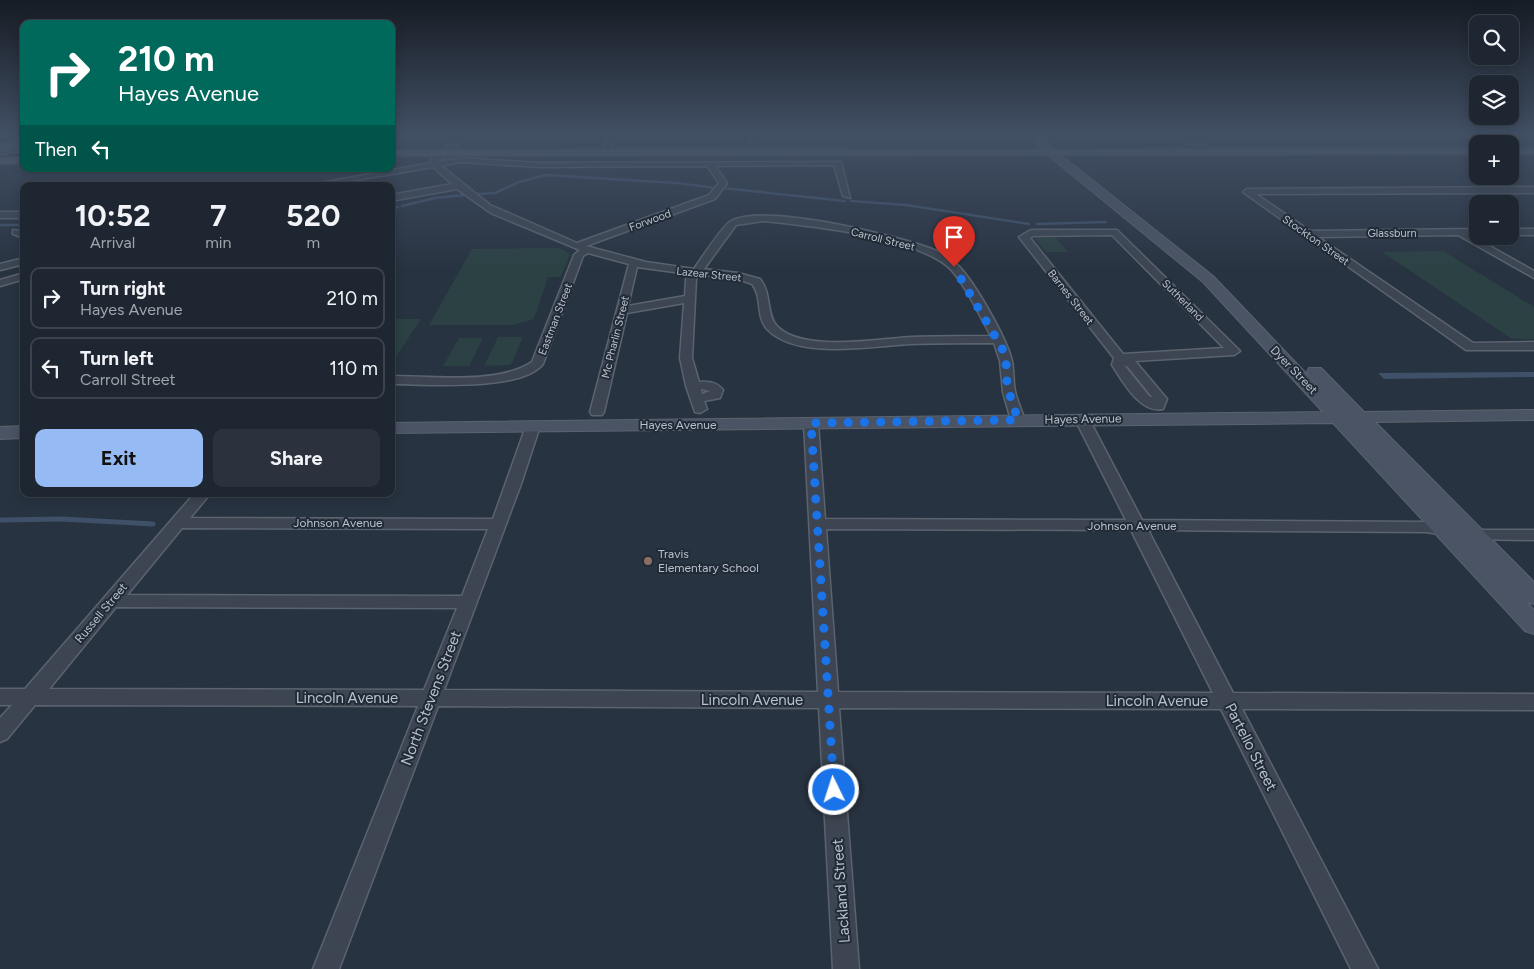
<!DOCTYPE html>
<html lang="en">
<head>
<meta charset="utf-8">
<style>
  :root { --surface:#1e2631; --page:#2b323d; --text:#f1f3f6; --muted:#a1a5ab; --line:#3c434d; --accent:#96baf3 }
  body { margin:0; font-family:Figtree,sans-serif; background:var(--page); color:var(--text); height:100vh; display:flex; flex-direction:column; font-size:19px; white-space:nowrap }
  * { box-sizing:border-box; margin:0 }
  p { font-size:16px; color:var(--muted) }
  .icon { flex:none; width:28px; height:28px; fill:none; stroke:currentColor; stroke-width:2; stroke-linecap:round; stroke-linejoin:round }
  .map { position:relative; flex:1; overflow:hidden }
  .side { position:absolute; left:20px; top:182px; width:375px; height:315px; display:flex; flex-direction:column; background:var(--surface); border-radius:10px; box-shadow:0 2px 12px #0003,0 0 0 1px var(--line) }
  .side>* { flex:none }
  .guide { position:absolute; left:20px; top:20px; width:375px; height:152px; border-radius:10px; box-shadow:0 2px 12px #0003,0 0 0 1px var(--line); background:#00695c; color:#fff; overflow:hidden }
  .tools { position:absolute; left:1469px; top:15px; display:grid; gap:10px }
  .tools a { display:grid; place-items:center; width:50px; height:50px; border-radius:10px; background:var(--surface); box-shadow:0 2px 12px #0003,0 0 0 1px var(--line); font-size:25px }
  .pin { position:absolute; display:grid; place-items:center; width:42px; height:42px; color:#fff; margin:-51px -21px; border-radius:50% 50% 50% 0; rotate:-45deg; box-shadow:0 0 5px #0007 }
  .pin .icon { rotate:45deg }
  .me { position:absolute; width:55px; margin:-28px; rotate:356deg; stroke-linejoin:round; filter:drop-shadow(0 0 4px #0008) }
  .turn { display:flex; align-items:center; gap:18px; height:105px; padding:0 15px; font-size:22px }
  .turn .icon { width:65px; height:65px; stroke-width:2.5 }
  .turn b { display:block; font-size:35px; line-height:42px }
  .then { display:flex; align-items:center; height:48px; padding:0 15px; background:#0003; gap:10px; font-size:19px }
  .eta { display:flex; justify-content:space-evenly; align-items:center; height:85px; text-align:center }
  .eta b { font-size:30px; font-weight:700; line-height:35px }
  .primary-button { display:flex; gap:10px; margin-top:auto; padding:10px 15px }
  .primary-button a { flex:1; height:58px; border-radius:10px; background:var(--accent); color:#111; font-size:20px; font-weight:700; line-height:58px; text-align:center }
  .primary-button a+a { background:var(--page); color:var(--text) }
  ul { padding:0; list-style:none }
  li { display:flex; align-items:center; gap:15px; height:62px; margin:0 10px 8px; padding:0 5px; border:2px solid var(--line); border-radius:10px }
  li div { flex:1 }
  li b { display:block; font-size:19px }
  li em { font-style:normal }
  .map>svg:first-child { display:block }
  .green { fill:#2b4143 }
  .water { fill:#3f5069 }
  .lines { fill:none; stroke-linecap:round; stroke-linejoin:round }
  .stream-far1 { stroke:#3f5069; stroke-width:2.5 }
  .stream { stroke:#3f5069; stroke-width:5 }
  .street-casing { stroke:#5a636e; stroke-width:3 }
  .secondary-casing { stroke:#5a636e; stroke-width:2 }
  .primary-casing { stroke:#464e5a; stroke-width:3 }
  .street { fill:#3c4551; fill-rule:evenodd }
  .secondary { fill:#4b5464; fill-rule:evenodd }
  .primary { fill:#5b6471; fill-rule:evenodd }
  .route { stroke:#1a73e8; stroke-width:9; stroke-dasharray:0 16.2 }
  .education-dot { fill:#8d6e63; stroke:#212a37; stroke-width:2 }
  .labels { text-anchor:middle; stroke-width:4; stroke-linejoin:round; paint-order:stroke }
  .far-street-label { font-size:11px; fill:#b9c0cb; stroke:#212a37 }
  .street-label { font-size:12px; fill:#b9c0cb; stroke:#212a37 }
  .poi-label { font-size:12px; fill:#b9c0cb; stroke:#212a37; text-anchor:start }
  .near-street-label { font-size:15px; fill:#b9c0cb; stroke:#212a37 }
</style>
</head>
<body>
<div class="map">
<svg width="1534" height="969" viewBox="0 0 1534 969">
  <rect width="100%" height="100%" fill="#283341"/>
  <!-- green -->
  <g class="green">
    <path d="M1035,238H1056L1068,252H1046Z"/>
    <path d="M560,248L570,254L561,277H548L534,319L513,325H429L472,249Z"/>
    <path d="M1443,251L1534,307V339H1512L1382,252Z"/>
    <path d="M391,319H421L391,364Z"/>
    <path d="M498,337H523L511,365L484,366Z"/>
    <path d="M459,338H483L469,366H443Z"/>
  </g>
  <!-- water -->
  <path class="water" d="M1534,372V377L1384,379L1378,373Z"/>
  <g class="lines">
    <!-- stream-far1 -->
    <g class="stream-far1">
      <path d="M723,188L845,201"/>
      <path d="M478,194L495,193L519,182L546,175L676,183L717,188"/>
      <path d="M851,201L906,205L1029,224"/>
      <path d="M402,206L435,198L465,195"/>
      <path d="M391,209L398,207"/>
      <path d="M1037,224L1106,222"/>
      <path d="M0,225H24"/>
    </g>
    <!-- stream -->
    <path class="stream" d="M0,520L62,519L153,524"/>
    <defs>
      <g id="street">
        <path d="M458,135H466L452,152L438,162L461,158L539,163L841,162L850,198L843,196L834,165L715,166L727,183L715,199L586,246L646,262L694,269C701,259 723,225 731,221C764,203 896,235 932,249C944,254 955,261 963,271C978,289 1007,339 1012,361C1014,371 1013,381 1015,391C1017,401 1022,411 1025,420L1018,424L1011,420L1003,392L1000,361L994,343C966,343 938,343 910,344C871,346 798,360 768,330C755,317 763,297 752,284L738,279L699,275L696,279L692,358L699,382C708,381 717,382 723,390L720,398L704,401L707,409L700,413L695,412L686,386L680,358L684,303L627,313L604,412L602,415H592L590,412L629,264L588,253L583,256L543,364C521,392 425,384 391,384V376C432,376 497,385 532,362L574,255L580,250L491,213L457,189L391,201V195L452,184L433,167L321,186H304L431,163V159L446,148ZM461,162L539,167L707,166L719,183L709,195L577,243L490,205L441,166ZM764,221C813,226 907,236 946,265C961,276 981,318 991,336C964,336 937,336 911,337C878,339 800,353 776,325C766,313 772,294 760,279L738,273L704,269L736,225ZM637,267L689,274L686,279L685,296L628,306ZM701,389L710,391L702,394Z"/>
        <path d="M609,135H616L607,154H601Z"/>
        <path d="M750,135H757L756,153L749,151Z"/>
        <path d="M1180,135H1188L1214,153L1207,155Z"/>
        <path d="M1466,135H1475L1494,144H1483Z"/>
        <path d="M1534,187V193L1256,194L1310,231L1478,229V235H1470L1534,271V278L1458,235L1318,237L1473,343L1534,342V350H1466L1243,192L1247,189Z"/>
        <rect x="0" y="212" width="24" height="6"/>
        <rect x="1510" y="229" width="24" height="6"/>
        <path d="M13,230L24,232V238L13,234Z"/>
        <path d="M1031,230H1117L1240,351L1234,355L1135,361L1167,399L1163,409C1140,414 1122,380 1112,365L1114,358L1019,237ZM1112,235L1224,348L1123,354L1030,238L1033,236ZM1124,365L1128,367L1153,398L1149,396Z"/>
        <path d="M24,258V264L0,270V264Z"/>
        <path d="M24,273V279L0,286V280Z"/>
        <path d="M1082,415L1089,419L1142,520L1426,522L1452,526L1454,530L1452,534L1446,535L1426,532L1148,530L1233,693L1534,694V710L1242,709L1378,969H1351L1221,709L839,708L859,969H833L819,708L438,706L339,969H313L418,706L35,705L7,739L0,742V718L12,705H0V689H25L194,494H210L190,518L493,519L526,426L533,422L540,426L521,484L444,690L818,692L804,423L806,420H816L818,423L825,519L1126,520L1075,419ZM182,528L488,529L462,596L127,595ZM826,529L1131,530L1213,693L838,692ZM116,607L457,608L424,690L49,689Z"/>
        <path d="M1475,530H1534V540L1469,539L1467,535L1469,531Z"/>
      </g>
      <g id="secondary">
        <path d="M1030,135H1040L1057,152L1213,276L1343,412L1309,376L1307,372L1309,368H1321L1364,412L1534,410V420L1375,422L1534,582V604L1527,602L1534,610V634L1525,631L1333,423L391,433V423L1323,412L1203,282L1049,156Z"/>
        <path d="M24,145V151L0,155V149Z"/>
        <path d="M24,426V438L0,439V427Z"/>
      </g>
      <g id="primary">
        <path d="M24,140V146L0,150V144Z"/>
        <path d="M841,148L855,150L1478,148V154L391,156V150Z"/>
        <rect x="1510" y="148" width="24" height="6"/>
        <path d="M24,157V163L0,164V158Z"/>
      </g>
    </defs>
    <!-- street casing -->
    <use href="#street" class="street-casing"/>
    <!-- secondary casing -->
    <use href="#secondary" class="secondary-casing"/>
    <!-- primary casing -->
    <use href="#primary" class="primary-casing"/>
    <!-- street -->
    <use href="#street" class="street"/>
    <!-- secondary -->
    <use href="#secondary" class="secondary"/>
    <!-- primary -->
    <use href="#primary" class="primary"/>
  </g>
  <!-- sky -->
  <linearGradient id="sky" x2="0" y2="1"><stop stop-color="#161c24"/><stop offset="0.5" stop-color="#425065"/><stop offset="1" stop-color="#425065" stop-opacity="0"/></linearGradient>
  <rect width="1534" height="270" fill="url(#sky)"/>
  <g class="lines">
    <!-- route -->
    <path class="route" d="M834,790L811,423L1018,420L1007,386L1006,361L1002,348L954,267"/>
  </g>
  <!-- markers -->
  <circle class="education-dot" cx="648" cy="561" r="5"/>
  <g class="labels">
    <!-- far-street labels -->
    <g class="far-street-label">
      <text transform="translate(650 220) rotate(-20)" y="4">Forwood</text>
      <text x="1392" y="237">Glassburn</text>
      <text transform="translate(883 239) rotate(14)" y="4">Carroll Street</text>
      <text transform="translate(1316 240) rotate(35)" y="4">Stockton Street</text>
      <text transform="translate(709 274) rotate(6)" y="4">Lazear Street</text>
      <text transform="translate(1071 297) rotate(52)" y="4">Barnes Street</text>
      <text transform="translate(1183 300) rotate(45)" y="4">Sutherland</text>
      <text transform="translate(555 319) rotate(-69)" y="4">Eastman Street</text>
      <text transform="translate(615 337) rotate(-76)" y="4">Mc Pharlin Street</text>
    </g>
    <!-- street labels -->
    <g class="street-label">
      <text transform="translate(1294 370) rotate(46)" y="4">Dyer Street</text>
      <text transform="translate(1083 419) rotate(-1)" y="4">Hayes Avenue</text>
      <text x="678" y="429">Hayes Avenue</text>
      <text x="338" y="527">Johnson Avenue</text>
      <text x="1132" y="530">Johnson Avenue</text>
      <text transform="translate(101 613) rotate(-50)" y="4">Russell Street</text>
    </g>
    <!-- poi labels -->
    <g class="poi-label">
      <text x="658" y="558">Travis<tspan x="658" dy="14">Elementary School</tspan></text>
    </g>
    <!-- near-street labels -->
    <g class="near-street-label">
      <text x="347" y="703">Lincoln Avenue</text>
      <text transform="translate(431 698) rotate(-69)" y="5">North Stevens Street</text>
      <text x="752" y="705">Lincoln Avenue</text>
      <text x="1157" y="706">Lincoln Avenue</text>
      <text transform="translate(1251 747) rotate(63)" y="5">Partello Street</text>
      <text transform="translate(841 891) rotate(-94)" y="5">Lackland Street</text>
    </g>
  </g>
</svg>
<div class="tools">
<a><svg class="icon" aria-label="search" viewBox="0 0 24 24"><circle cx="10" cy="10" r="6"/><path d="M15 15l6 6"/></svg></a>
<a><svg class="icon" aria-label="layers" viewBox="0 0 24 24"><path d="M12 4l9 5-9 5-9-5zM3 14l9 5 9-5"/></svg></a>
<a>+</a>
<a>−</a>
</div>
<div class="pin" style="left:954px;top:267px;background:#d93025"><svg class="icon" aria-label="arrive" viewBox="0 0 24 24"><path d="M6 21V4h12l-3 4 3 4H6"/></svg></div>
<svg class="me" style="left:834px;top:790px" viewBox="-20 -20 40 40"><circle r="17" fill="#1a73e8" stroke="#fff" stroke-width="3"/><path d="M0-11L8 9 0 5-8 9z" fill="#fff"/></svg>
<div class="guide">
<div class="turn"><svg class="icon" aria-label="right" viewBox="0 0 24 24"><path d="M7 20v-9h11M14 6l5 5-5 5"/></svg><div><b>210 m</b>Hayes Avenue</div></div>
<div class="then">Then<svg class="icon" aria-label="left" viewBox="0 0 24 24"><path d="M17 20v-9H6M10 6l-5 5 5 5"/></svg></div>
</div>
<section class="side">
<div class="eta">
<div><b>10:52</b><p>Arrival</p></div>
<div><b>7</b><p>min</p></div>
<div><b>520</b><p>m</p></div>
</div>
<ul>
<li><svg class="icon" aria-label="right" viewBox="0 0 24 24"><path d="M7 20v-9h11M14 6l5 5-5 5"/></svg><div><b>Turn right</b><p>Hayes Avenue</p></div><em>210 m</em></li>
<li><svg class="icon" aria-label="left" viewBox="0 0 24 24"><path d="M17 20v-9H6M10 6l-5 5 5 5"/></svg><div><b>Turn left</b><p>Carroll Street</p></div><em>110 m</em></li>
</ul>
<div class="primary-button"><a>Exit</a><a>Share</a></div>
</section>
</div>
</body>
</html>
